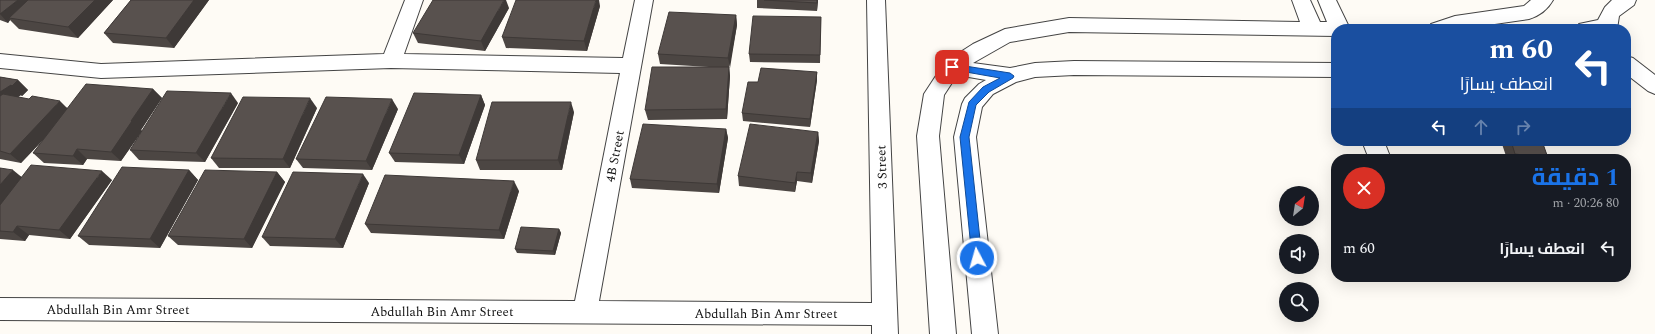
<!DOCTYPE html>
<html lang="ar">
<head>
<meta charset="utf-8">
<style>
  :root { --surface:#171b24; --page:#242831; --text:#f1f3f6; --muted:#9ea1a6; --accent:#1a73e8 }
  body { margin:0; font-family:Spectral,Cairo,serif; background:var(--page); color:var(--text); direction:rtl; height:100vh; display:flex; flex-direction:column; font-size:15px; white-space:nowrap }
  * { box-sizing:border-box; margin:0 }
  p { font-size:13px; color:var(--muted) }
  .icon { flex:none; width:22px; height:22px; fill:none; stroke:currentColor; stroke-width:2; stroke-linecap:round; stroke-linejoin:round }
  .map { position:relative; flex:1; overflow:hidden; direction:ltr }
  .sheet { position:absolute; left:1331px; top:154px; width:300px; height:128px; display:flex; flex-direction:column; background:var(--surface); border-radius:16px; box-shadow:0 4px 16px #0002; direction:rtl }
  .sheet>* { flex:none }
  .banner { position:absolute; left:1331px; top:24px; width:300px; height:122px; border-radius:16px; box-shadow:0 4px 16px #0002; direction:rtl; background:#1a4fa0; color:#fff; overflow:hidden }
  .needle { width:26px; rotate:30deg }
  .tools { position:absolute; left:1279px; top:186px; display:grid; gap:8px }
  .tools a { display:grid; place-items:center; width:40px; height:40px; border-radius:50%; background:var(--surface); box-shadow:0 4px 16px #0002; font-size:20px }
  .pin { position:absolute; display:grid; place-items:center; width:34px; height:34px; color:#fff; margin:-17px; border-radius:8px; box-shadow:0 2px 6px #0006 }
  .me { position:absolute; width:44px; margin:-22px; rotate:354deg; stroke-linejoin:round; filter:drop-shadow(0 0 3px #0008) }
  .turn { display:flex; align-items:center; gap:14px; height:84px; padding:0 12px; font-size:18px }
  .turn .icon { width:52px; height:52px; stroke-width:2.5 }
  .turn b { display:block; font-size:28px; line-height:34px }
  .lanes { display:flex; align-items:center; height:38px; padding:0 12px; background:#0003; justify-content:center; gap:20px; direction:ltr }
  .lanes .off { opacity:.35 }
  .round { display:grid; place-items:center; flex:none; width:42px; height:42px; border-radius:21px; background:var(--page) }
  .headline { display:flex; align-items:center; justify-content:space-between; height:68px; padding:0 12px }
  h1 { font-size:24px; font-weight:700; line-height:30px; color:var(--accent) }
  ul { padding:0; list-style:none }
  li { display:flex; align-items:center; gap:12px; height:52px; padding:0 12px }
  li div { flex:1 }
  li b { display:block; font-size:15px }
  li em { font-style:normal }
  .map>svg:first-child { display:block }
  .lines { fill:none; stroke-linecap:round; stroke-linejoin:round }
  .street-casing { stroke:#444; stroke-width:2 }
  .street { fill:#fff; fill-rule:evenodd }
  .wall { fill:#4c4643 }
  .shaded-wall { fill:#3e3937 }
  .building { fill:#58514e; stroke:#3e3937 }
  .route { fill:#1a73e8; stroke:#114b97 }
  .labels { text-anchor:middle; stroke-width:4; stroke-linejoin:round; paint-order:stroke }
  .street-label { font-size:13px; fill:#111; stroke:#fff }
</style>
</head>
<body>
<div class="map">
<svg width="1655" height="334" viewBox="0 0 1655 334">
  <rect width="100%" height="100%" fill="#fefbf5"/>
  <g class="lines">
    <defs>
      <g id="street">
        <path d="M405,0H423L404,54L623,58L635,0H653L599,301L872,303L867,0H885L898,334H872V325L0,320V298L575,301L620,73L391,68L101,78L0,68V54L101,64L384,54Z"/>
        <path d="M1292,0H1310L1320,22H1327L1318,0H1336L1350,29H1336V36L1069,32L1010,42L973,63L1010,68L1035,63L1074,61L1336,63V77L1074,75L1035,77L1016,82L993,94L982,107L976,137L998,334H972L954,137L962,104L965,98L979,84L986,80L957,75L944,95L939,136L956,334H930L917,136L924,94L945,62L973,44L1005,29L1069,18L1300,22Z"/>
        <path d="M1531,0H1553C1548,9 1539,16 1529,19L1460,29H1428L1431,24L1455,16L1524,6Z"/>
        <path d="M1612,0H1636L1634,5L1619,16L1617,29H1576L1579,24L1598,20L1605,7Z"/>
        <path d="M1626,56L1633,58L1655,75V94L1648,91L1626,74Z"/>
        <path d="M1362,141H1384L1391,159H1369Z"/>
      </g>
    </defs>
    <!-- street casing -->
    <use href="#street" class="street-casing"/>
    <!-- street -->
    <use href="#street" class="street"/>
  </g>
  <!-- wall -->
  <g class="wall">
    <path d="M0,0H113L78,38L19,29L10,20L8,23L0,20Z"/>
    <path d="M131,0H209L174,48L113,43L104,33Z"/>
    <path d="M757,0H818L817,11L757,8Z"/>
    <path d="M600,6L587,51L506,48L502,37Z"/>
    <path d="M509,8L485,51L418,43L413,33Z"/>
    <path d="M736,15L737,25L729,68L730,76L727,119L648,120L645,110L709,67L660,64L658,54Z"/>
    <path d="M821,17L820,63L750,62L749,54Z"/>
    <path d="M817,72V80L810,127L743,121L742,113L758,82Z"/>
    <path d="M0,77L18,80L28,90L22,96L21,95L18,97L68,108L153,89L162,98L141,130L142,131L121,161L87,159L83,165L44,163L33,153L45,138L21,163L0,159Z"/>
    <path d="M481,95L485,105L464,164L395,162L389,153Z"/>
    <path d="M238,103L205,162L139,160L130,150Z"/>
    <path d="M317,108L290,168H219L211,158Z"/>
    <path d="M398,109L372,170L303,168L296,159Z"/>
    <path d="M574,112L562,170H480L476,160Z"/>
    <path d="M726,129L728,138L719,193L632,188L630,179Z"/>
    <path d="M818,132L819,141L812,183L797,181L795,192L739,186L738,176Z"/>
    <path d="M1501,141H1542L1548,158L1547,159H1507Z"/>
    <path d="M0,168L22,177L112,180L70,239L29,235L25,241L0,239Z"/>
    <path d="M189,170L198,180L160,248L89,245L78,236Z"/>
    <path d="M277,172L285,182L252,248L178,245L168,236Z"/>
    <path d="M369,183L343,248L270,246L262,237Z"/>
    <path d="M519,191L504,239L371,233L365,224Z"/>
    <path d="M559,229L561,233L555,255L517,253L515,249Z"/>
  </g>
  <!-- shaded-wall -->
  <g class="shaded-wall">
    <path d="M18,0H36L9,18L10,20L8,23L0,14Z"/>
    <path d="M95,0H113L78,38L68,27Z"/>
    <path d="M194,0H209L174,48L166,38Z"/>
    <path d="M504,0H506L509,8L485,51L481,41Z"/>
    <path d="M596,0H599L600,6L587,51L584,41Z"/>
    <path d="M817,0H818L817,11Z"/>
    <path d="M736,15L737,25L730,68L728,58Z"/>
    <path d="M729,67L730,76L727,119L726,109Z"/>
    <path d="M817,72V80L810,127V119Z"/>
    <path d="M18,80L28,90L22,96L21,95L0,109V92Z"/>
    <path d="M153,89L162,98L141,130L142,131L121,161L111,152L131,121Z"/>
    <path d="M231,93L238,103L205,162L196,153Z"/>
    <path d="M481,95L485,105L464,164L459,155Z"/>
    <path d="M310,98L317,108L290,168L283,159Z"/>
    <path d="M392,99L398,109L372,170L366,161Z"/>
    <path d="M60,101L70,111L21,163L10,154Z"/>
    <path d="M571,102L574,112L562,170L558,160Z"/>
    <path d="M726,129L728,138L719,193L717,184Z"/>
    <path d="M818,132L819,141L812,183L811,173Z"/>
    <path d="M77,149L87,159L83,165L73,156Z"/>
    <path d="M13,170L24,179L0,208V185Z"/>
    <path d="M189,170L198,180L160,248L150,239Z"/>
    <path d="M102,171L112,180L70,239L59,230Z"/>
    <path d="M277,172L285,182L252,248L244,239Z"/>
    <path d="M797,172V181L795,192V183Z"/>
    <path d="M363,174L369,183L343,248L335,239Z"/>
    <path d="M514,181L519,191L504,239L499,230Z"/>
    <path d="M17,226L29,235L25,241L13,232Z"/>
    <path d="M559,229L561,233L555,255L553,251Z"/>
  </g>
  <!-- building -->
  <g class="building">
    <path d="M0,0H18L0,14Z"/>
    <path d="M28,0H95L68,27L9,18Z"/>
    <path d="M131,0H194L166,38L104,33Z"/>
    <path d="M433,0H504L481,41L413,33Z"/>
    <path d="M516,0H596L584,41L502,37Z"/>
    <path d="M764,0H817V3Z"/>
    <path d="M669,12L736,15L728,58L658,54Z"/>
    <path d="M753,16L821,17L820,55L749,54Z"/>
    <path d="M652,67H729L726,109L645,110Z"/>
    <path d="M761,68L817,72L810,119L742,113L748,82H758Z"/>
    <path d="M0,77L18,80L12,86L11,85L0,92Z"/>
    <path d="M86,84L153,89L131,121H132L111,152L77,149L73,156L33,153Z"/>
    <path d="M167,91L231,93L196,153L130,150Z"/>
    <path d="M414,93L481,95L459,155L389,153Z"/>
    <path d="M3,94L29,99L32,96L60,101L10,154L0,151V96Z"/>
    <path d="M243,97L310,98L283,159L211,158Z"/>
    <path d="M326,97L392,99L366,161L296,159Z"/>
    <path d="M492,102H571L558,160H476Z"/>
    <path d="M643,124L726,129L717,184L630,179Z"/>
    <path d="M750,124L818,132L811,173L797,172L795,183L738,176Z"/>
    <path d="M1511,141H1542L1548,158L1515,154Z"/>
    <path d="M31,165L102,171L59,230L17,226L13,232L0,231V205Z"/>
    <path d="M122,167L189,170L150,239L78,236Z"/>
    <path d="M0,168L13,170L0,185Z"/>
    <path d="M205,170L277,172L244,239L168,236Z"/>
    <path d="M293,172L363,174L335,239L262,237Z"/>
    <path d="M385,175L514,181L499,230L365,224Z"/>
    <path d="M521,227L559,229L553,251L515,249Z"/>
  </g>
  <!-- route -->
  <path class="route" d="M952,64L1010,73L1014,76L1013,78L989,92L976,105L969,137L982,258L981,261L977,262L974,261L972,258L960,137L969,102L983,87L1000,78L949,69L947,67L949,65Z"/>
  <g class="labels">
    <!-- street labels -->
    <g class="street-label">
      <text transform="translate(614 156) rotate(-79)" y="5">4B Street</text>
      <text transform="translate(881 167) rotate(-92)" y="5">3 Street</text>
      <text x="118" y="314">Abdullah Bin Amr Street</text>
      <text x="442" y="316">Abdullah Bin Amr Street</text>
      <text x="766" y="318">Abdullah Bin Amr Street</text>
    </g>
  </g>
</svg>
<div class="tools">
<a><svg class="needle" viewBox="-14 -14 28 28"><path d="M0-13l5 13h-10z" fill="#e53935"/><path d="M0 13l5-13h-10z" fill="#9ea1a6"/></svg></a>
<a><svg class="icon" aria-label="sound" viewBox="0 0 24 24"><path d="M4 9h4l5-4v14l-5-4H4zM17 9q2 3 0 6"/></svg></a>
<a><svg class="icon" aria-label="search" viewBox="0 0 24 24"><circle cx="10" cy="10" r="6"/><path d="M15 15l6 6"/></svg></a>
</div>
<div class="pin" style="left:952px;top:67px;background:#d93025"><svg class="icon" aria-label="arrive" viewBox="0 0 24 24"><path d="M6 21V4h12l-3 4 3 4H6"/></svg></div>
<svg class="me" style="left:977px;top:258px" viewBox="-20 -20 40 40"><circle r="17" fill="#1a73e8" stroke="#fff" stroke-width="3"/><path d="M0-11L8 9 0 5-8 9z" fill="#fff"/></svg>
<div class="banner">
<div class="turn"><svg class="icon" aria-label="left" viewBox="0 0 24 24"><path d="M17 20v-9H6M10 6l-5 5 5 5"/></svg><div><b>60 m</b>انعطف يسارًا</div></div>
<div class="lanes"><svg class="icon" aria-label="left" viewBox="0 0 24 24"><path d="M17 20v-9H6M10 6l-5 5 5 5"/></svg><svg class="icon off" aria-label="ahead" viewBox="0 0 24 24"><path d="M12 20V5M6 11l6-6 6 6"/></svg><svg class="icon off" aria-label="right" viewBox="0 0 24 24"><path d="M7 20v-9h11M14 6l5 5-5 5"/></svg></div>
</div>
<section class="sheet">
<div class="headline"><div><h1>1 دقيقة</h1><p>80 m · 20:26</p></div><a class="round" style="background:#d93025;color:#fff"><svg class="icon" aria-label="close" viewBox="0 0 24 24"><path d="M6 6l12 12M18 6L6 18"/></svg></a></div>
<ul>
<li><svg class="icon" aria-label="left" viewBox="0 0 24 24"><path d="M17 20v-9H6M10 6l-5 5 5 5"/></svg><div><b>انعطف يسارًا</b></div><em>60 m</em></li>
</ul>
</section>
</div>
</body>
</html>
